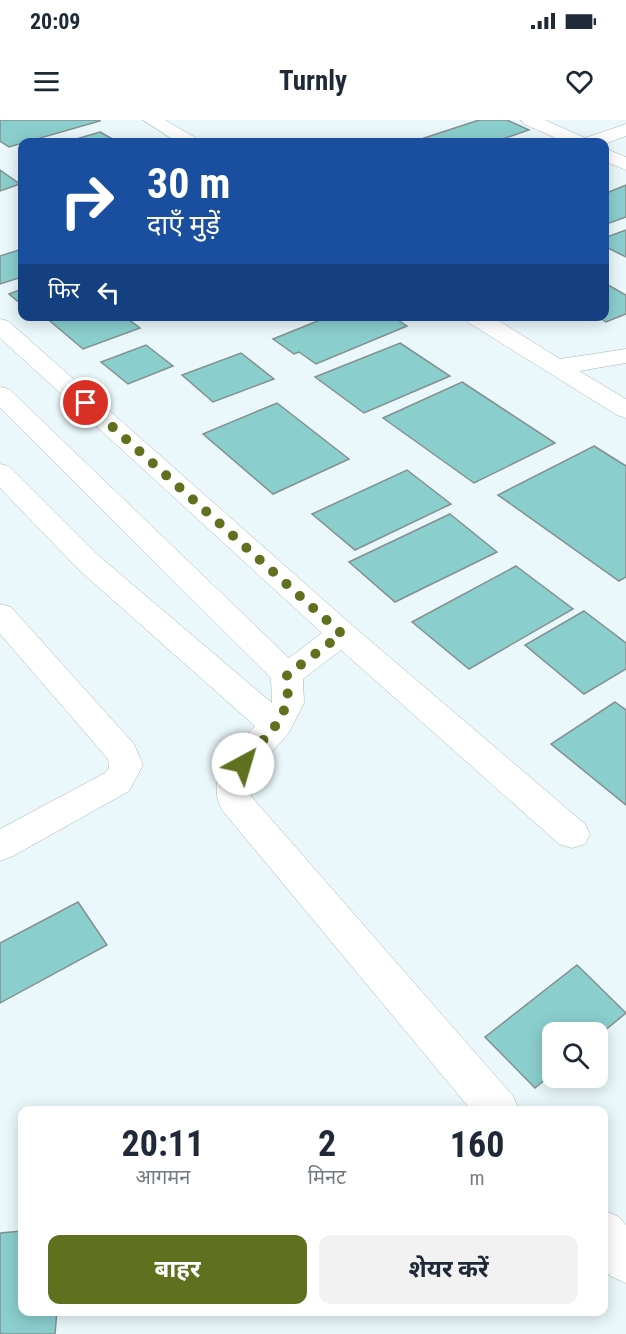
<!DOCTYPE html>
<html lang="hi">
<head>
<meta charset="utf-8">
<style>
  :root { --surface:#fff; --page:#f2f2f3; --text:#1f2937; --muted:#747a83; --accent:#5f711f }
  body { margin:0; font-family:"Roboto Condensed","Noto Sans Devanagari",sans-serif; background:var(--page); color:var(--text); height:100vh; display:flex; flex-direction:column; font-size:22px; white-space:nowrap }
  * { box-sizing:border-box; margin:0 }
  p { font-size:20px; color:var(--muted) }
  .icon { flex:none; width:33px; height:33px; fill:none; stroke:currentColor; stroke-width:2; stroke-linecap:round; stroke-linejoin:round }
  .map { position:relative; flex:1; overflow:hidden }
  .panel { position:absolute; left:18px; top:986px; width:590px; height:210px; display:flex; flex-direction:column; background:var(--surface); border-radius:12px; box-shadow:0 3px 15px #0003 }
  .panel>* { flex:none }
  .guide { position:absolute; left:18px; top:18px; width:591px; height:183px; border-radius:12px; box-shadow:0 3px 15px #0003; background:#1a4fa0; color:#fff; overflow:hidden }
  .fabs { position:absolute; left:542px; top:902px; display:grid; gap:12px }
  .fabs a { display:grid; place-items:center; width:66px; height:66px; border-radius:12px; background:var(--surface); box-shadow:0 3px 15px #0003; font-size:30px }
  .pin { position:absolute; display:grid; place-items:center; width:51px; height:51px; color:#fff; margin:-26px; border:3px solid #fff; border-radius:50%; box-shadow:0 2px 6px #0007 }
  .me { position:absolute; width:66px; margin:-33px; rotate:39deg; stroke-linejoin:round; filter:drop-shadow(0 0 4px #0008) }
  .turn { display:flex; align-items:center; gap:21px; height:126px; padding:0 30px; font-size:27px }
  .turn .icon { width:78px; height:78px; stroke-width:2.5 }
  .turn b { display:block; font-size:42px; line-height:51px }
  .then { display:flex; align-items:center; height:57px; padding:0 30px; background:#0003; gap:12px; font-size:22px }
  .eta { display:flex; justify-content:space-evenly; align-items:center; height:102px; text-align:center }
  .eta b { font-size:36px; font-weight:700; line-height:42px }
  .button { display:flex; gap:12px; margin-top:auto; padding:12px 30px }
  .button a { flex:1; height:69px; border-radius:12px; background:var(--accent); color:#fff; font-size:24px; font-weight:700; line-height:69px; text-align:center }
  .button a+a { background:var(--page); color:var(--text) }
  .status { display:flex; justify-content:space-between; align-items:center; height:42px; padding:0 30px; background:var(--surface); direction:ltr }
  .status svg { height:16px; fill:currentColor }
  header { display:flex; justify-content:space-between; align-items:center; height:78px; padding:0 30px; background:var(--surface); font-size:27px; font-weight:700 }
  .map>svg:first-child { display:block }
  .building { fill:#8bcece; stroke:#839090; stroke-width:1.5 }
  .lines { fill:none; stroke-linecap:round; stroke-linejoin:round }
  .minor-casing { stroke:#a8b4b8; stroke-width:1 }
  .minor { fill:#fff; fill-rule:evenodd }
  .route { stroke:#5f711f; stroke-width:10; stroke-dasharray:0 18 }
</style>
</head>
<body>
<div class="status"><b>20:09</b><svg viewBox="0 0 49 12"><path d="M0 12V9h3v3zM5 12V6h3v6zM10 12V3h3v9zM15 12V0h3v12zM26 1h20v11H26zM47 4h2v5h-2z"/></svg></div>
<header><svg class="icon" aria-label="menu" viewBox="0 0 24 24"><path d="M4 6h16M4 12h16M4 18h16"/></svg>Turnly<svg class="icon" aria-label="heart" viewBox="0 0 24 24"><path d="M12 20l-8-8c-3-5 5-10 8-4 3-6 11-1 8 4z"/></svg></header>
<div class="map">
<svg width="626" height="1214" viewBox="0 0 626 1214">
  <rect width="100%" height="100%" fill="#eaf8fb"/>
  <!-- building -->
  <g class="building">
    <path d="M0,0H99L100,1L9,27L0,21Z"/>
    <path d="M479,0H507L529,10L494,22H412Z"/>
    <path d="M100,12L118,22H66Z"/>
    <path d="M0,50L20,64L0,71Z"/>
    <path d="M626,65V97L604,105V74Z"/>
    <path d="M626,110V137L604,126V118Z"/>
    <path d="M22,129V157L0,164V136Z"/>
    <path d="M608,165L626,175V194L606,202L597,196H604V166Z"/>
    <path d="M22,169V185L9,174Z"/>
    <path d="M63,196H124L140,208L83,229L50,201Z"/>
    <path d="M330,196H392L407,206L316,244L299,232L294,234L273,219Z"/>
    <path d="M400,223L450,256L364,293L315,257Z"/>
    <path d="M146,225L173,246L128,264L101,242Z"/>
    <path d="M241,233L274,259L213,282L182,255Z"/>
    <path d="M462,262L555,323L474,363L383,298Z"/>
    <path d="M277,283L349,339L273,374L203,314Z"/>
    <path d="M594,326L626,346V457L619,461L498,375Z"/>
    <path d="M407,350L451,384L355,430L312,394Z"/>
    <path d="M450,394L497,432L395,482L349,442Z"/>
    <path d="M516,446L573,489L469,549L412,502Z"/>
    <path d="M584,491L626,523V549L584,574L525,525Z"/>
    <path d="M615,582L626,590V685L551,624Z"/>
    <path d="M78,782L107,825L0,883V823Z"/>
    <path d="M577,845L626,893L597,917V912H552V954L535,968L485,917Z"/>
    <path d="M22,1111V1191H57L55,1214H0V1113Z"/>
  </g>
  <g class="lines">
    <defs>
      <g id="minor">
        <path d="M143,0H165L196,18L198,22H177Z"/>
        <path d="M521,0H545L585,18L626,4V16L604,24L565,22L524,4Z"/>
        <path d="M604,28L626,37V50L604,41Z"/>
        <path d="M463,196H491L560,239L626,229V243L579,251L626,279V298L617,295L466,201Z"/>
        <path d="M0,199L8,201L353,506L585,704L590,714L585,724L572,728L559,724L341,530L303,559L304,583L288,614L265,639L250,660L251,676L513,976L519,990H471L222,690C204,657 234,629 255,606L79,450L0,368V344L9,346L99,436L272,583L271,558L0,288V267L9,269L289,538L322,513L0,218Z"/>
        <path d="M0,484L11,487L134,624L143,645L129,671L13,736L0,741V709L105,653L109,648L108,639L0,514Z"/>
        <path d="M603,1090L619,1097L626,1105V1163L610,1156L603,1148Z"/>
      </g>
    </defs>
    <!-- minor casing -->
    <use href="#minor" class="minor-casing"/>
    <!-- minor -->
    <use href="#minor" class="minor"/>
  </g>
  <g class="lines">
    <!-- route -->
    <path class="route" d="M86,283L342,514L287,555L288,583L276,605L243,644"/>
  </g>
</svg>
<div class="fabs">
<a><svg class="icon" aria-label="search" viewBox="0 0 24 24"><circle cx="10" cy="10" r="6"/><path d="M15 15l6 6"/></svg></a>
</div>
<div class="pin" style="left:86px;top:283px;background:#d93025"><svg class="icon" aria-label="arrive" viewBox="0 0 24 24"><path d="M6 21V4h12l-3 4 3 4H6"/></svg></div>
<svg class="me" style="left:243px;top:644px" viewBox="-20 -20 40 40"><circle r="19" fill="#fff"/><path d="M0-13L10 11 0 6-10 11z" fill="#5f711f"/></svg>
<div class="guide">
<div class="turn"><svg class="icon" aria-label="right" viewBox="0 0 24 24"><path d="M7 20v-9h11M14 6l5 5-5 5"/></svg><div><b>30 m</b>दाएँ मुड़ें</div></div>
<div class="then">फिर<svg class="icon" aria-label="left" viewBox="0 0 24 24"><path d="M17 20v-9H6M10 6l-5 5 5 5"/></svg></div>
</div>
<section class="panel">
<div class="eta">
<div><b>20:11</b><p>आगमन</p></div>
<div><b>2</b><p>मिनट</p></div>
<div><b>160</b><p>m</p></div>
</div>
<div class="button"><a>बाहर</a><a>शेयर करें</a></div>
</section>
</div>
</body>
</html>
